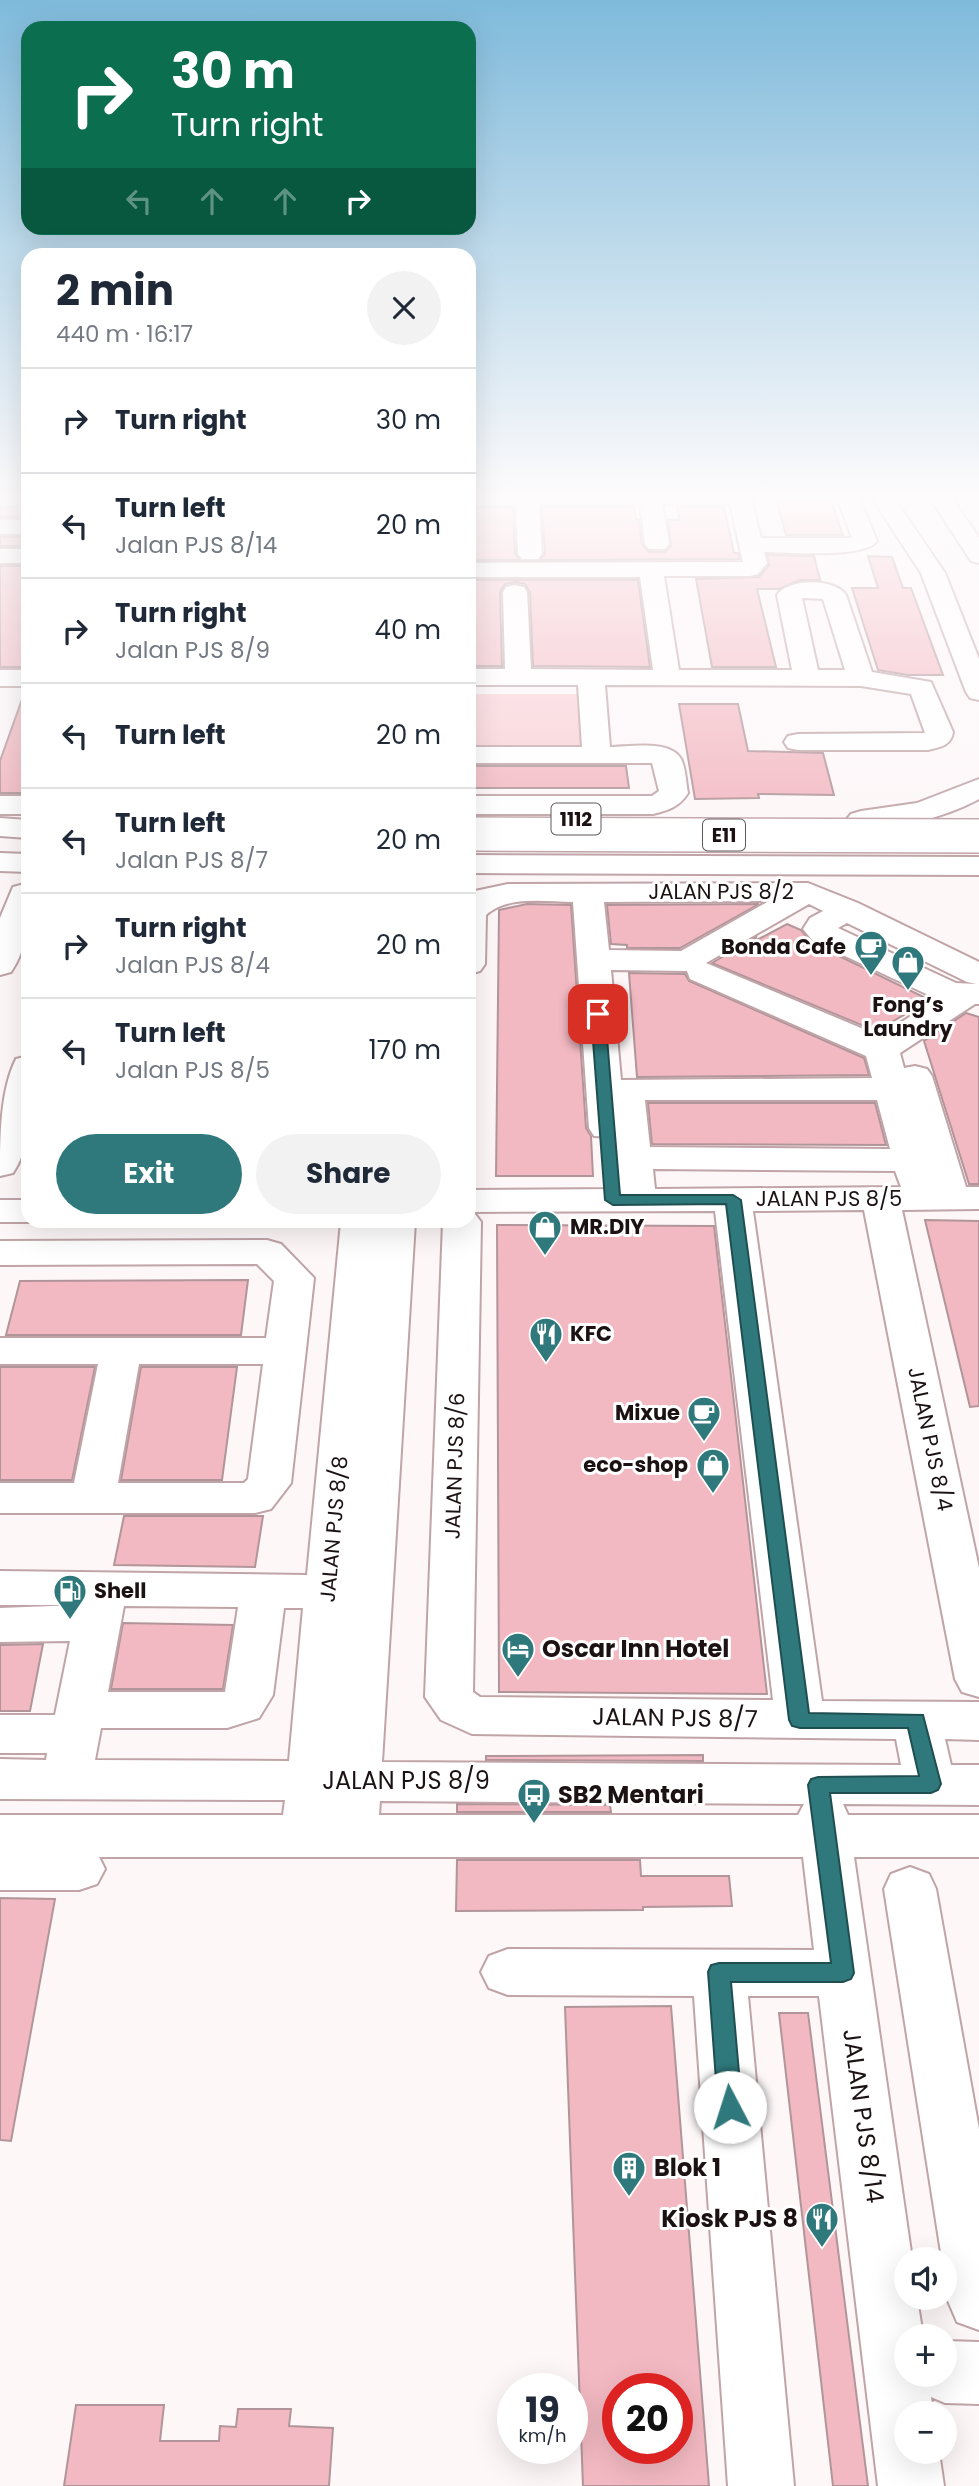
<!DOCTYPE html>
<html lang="en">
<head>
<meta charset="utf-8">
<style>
  :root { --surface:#fff; --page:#f2f2f3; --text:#1f2937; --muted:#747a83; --line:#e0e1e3; --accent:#2f797c }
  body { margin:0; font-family:Poppins,sans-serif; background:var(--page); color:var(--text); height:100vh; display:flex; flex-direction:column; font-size:26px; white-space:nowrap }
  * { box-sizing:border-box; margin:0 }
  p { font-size:23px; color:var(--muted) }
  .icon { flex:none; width:38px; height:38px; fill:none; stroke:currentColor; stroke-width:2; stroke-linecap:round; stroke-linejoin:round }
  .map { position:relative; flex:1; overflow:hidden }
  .sheet { position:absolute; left:21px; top:248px; width:455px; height:980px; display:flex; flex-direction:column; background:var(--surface); border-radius:21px; box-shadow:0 7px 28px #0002 }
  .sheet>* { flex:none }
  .top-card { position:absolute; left:21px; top:21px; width:455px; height:214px; border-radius:21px; box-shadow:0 7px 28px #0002; background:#0b6e4f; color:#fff; overflow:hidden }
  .controls { position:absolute; left:894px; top:2247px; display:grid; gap:14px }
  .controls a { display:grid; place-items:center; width:63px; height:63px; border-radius:50%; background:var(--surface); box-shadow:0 7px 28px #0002; font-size:35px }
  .speed { position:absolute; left:497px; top:2373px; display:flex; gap:14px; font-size:35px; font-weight:700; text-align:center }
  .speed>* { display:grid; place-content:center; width:91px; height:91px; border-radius:50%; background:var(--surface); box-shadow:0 7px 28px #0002; line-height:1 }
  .speed small { font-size:18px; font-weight:400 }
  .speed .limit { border:10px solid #d22; background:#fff; color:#111 }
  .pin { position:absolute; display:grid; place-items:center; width:60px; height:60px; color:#fff; margin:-30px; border-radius:14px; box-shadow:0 4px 10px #0006 }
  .me { position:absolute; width:77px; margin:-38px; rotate:355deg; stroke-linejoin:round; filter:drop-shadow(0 0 5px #0008) }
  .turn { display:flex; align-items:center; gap:24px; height:147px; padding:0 35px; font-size:32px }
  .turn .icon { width:91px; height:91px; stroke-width:2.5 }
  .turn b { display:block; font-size:49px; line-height:60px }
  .lanes { display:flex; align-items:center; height:66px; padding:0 35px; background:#0003; justify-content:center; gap:35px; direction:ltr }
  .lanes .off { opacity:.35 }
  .round { display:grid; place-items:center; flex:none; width:74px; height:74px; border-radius:37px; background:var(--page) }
  .head { display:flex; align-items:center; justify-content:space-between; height:119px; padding:0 35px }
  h1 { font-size:42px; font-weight:700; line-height:52px }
  .primary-button { display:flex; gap:14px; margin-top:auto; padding:14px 35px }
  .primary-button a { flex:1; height:80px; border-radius:42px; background:var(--accent); color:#fff; font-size:28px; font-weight:700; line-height:80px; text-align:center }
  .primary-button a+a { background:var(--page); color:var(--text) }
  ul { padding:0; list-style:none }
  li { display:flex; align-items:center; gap:21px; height:105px; padding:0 35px; border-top:2px solid var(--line) }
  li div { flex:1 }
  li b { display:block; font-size:26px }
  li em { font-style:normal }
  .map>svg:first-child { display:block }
  .green { fill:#f9d0d5 }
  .building { fill:#f3b9c2; stroke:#b19599; stroke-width:2; fill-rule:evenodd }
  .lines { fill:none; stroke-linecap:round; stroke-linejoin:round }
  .minor-casing { stroke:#c0a4a7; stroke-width:4 }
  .highway-casing { stroke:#c0a4a7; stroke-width:4 }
  .minor { fill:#fff; fill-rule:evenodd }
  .highway { fill:#fff; fill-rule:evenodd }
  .highway-bridge-casing { stroke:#c0a4a7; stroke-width:36; stroke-linecap:butt }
  .highway-bridge { stroke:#fff; stroke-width:33 }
  .route { fill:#2f797c; stroke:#1f4f51; stroke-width:2 }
  .labels { text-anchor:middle; stroke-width:6; stroke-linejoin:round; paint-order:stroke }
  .shield { fill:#fff; stroke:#60595a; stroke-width:2 }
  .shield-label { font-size:19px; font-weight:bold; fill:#1c1213 }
  .street-label { font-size:21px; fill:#1c1213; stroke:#fff }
  .poi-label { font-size:21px; font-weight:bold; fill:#1c1213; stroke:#fff; text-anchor:end }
  .near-poi-label { font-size:24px; font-weight:bold; fill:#1c1213; stroke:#fff; text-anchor:start }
  .near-street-label { font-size:24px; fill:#1c1213; stroke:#fff }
</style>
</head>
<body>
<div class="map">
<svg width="979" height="2486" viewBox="0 0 979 2486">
  <rect width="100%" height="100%" fill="#fdf7f8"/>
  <!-- green -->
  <path class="green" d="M469,694H579L584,751H469Z"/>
  <!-- building -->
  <g class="building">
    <path d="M775,495H829L843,535H786Z"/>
    <path d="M28,507V517H0V509Z"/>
    <path d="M542,507H634L636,520H639L642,544L649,552H665L671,546L668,520H680L677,507H724L734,553H738L740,559L540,560L545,554Z"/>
    <path d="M469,508H513L515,554L520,560H469Z"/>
    <rect x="0" y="537" width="28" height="9"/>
    <path d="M767,555L814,556L820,580H800L779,589H757L776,667H712L696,579L759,577L769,565Z"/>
    <path d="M868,556L892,557L903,588H911L943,675H908L878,670L852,588H878Z"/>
    <path d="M0,566H28V629L23,641H28V667H0Z"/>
    <path d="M469,580H638L650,667L533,666L530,592L525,584L516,582L505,584L500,592L502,666H469Z"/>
    <path d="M25,691H28V793H0V761Z"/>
    <path d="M679,704H738L748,751L823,753L834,795L758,794L759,798L695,799Z"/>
    <path d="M469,766H626L629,788H469Z"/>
    <path d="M527,904L571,905L586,1128L591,1136L593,1176H496L499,910Z"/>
    <path d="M759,904L680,948H627V945L611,944L607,905Z"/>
    <path d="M787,924L801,930L812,943L930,1000L876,1031L712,963L756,937L755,941Z"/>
    <path d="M629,973L685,974L689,981L864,1058L869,1075L637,1077Z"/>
    <path d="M966,1013L979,1017V1184H969L924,1041Z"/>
    <path d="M648,1103H875L886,1145L652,1144Z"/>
    <path d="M925,1220L979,1221V1406L970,1407Z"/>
    <path d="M497,1225L714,1226L767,1694L499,1692Z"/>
    <path d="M248,1280L241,1335H6L20,1281Z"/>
    <path d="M0,1367H95L72,1480H0Z"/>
    <path d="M141,1367H237L222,1480H121Z"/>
    <path d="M124,1516H263L255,1567L114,1565Z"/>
    <path d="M123,1623L233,1625L223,1689H111Z"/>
    <path d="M43,1644L30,1711H0V1645Z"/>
    <path d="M703,1755V1761L486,1760V1756Z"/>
    <path d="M457,1804L610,1805L611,1812H457Z"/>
    <path d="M457,1860H640L641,1876H729L732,1906L643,1907V1910L456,1911Z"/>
    <path d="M0,1898L55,1899L11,2141L0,2140Z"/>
    <path d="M671,2006L709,2486H583L565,2007ZM618,2389H677V2448H618Z"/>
    <path d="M779,2013H808L868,2486H833Z"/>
    <path d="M76,2405H164L160,2441H219L220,2426L236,2427L238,2409H291L289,2426L333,2428L329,2486H64Z"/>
  </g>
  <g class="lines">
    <defs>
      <g id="minor">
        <path d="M0,495H28V504L0,506Z"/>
        <path d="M469,495H750L761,538H852L836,495H858L877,541C864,559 787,552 764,552L767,563L758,574L750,576H664L679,670H792L777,595C788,578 835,578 846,595L872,672L931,682L953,732C951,746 940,747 928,750H798L788,748L784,742L788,736L798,734L925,733L911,694L861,686L605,685L610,747C629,747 670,739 681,759C686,769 686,783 688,793C679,807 669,810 653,814H469V796H652L659,791L652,763H469V747H582L578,685H469V669H505L503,592L506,587L515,585L524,587L527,592L531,669L653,670L640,577H469V563L743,562L730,504H662L669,544L665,549H649L645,544L640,504H539L542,554L538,559H522L518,554L516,505H469ZM802,598L823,599L845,670H818Z"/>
        <rect x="0" y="520" width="28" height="14"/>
        <rect x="0" y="549" width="28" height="14"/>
        <rect x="0" y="670" width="28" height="16"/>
        <rect x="0" y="796" width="28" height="18"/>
        <path d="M28,883C28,913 30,945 11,972L0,975V918L13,887Z"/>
        <path d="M808,883L858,903L979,962V1004H975L900,1053L904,1068L915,1066L927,1069L932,1076L966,1187H979V1209L902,1210L979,1568V1697L962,1692L955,1679L864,1210L753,1211L822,1701L979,1702V1740L945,1739L951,1765H979V1805L843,1804L848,1815H979V1857H854L912,2259H906V2298H917L923,2336H906V2375H945V2341L979,2342V2404L945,2403L931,2397L933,2413H906V2452H939L944,2486H878L819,1996H748L794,2486H728L694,1996L508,1995L489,1988L481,1972L489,1956L508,1949L814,1950L803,1857H99L105,1869L97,1884L79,1890H0V1815H283L285,1800L0,1799V1759L46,1760L47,1753H0V1715H55L70,1641L0,1642V1608L78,1605H0V1571L307,1575L341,1222H415L382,1762L901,1765L896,1739L472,1734L441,1720L425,1697L443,1222H469V1212L475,1214L481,1222L473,1692L480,1697L773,1700L715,1211L469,1212V1190L618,1189L613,1137L594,1136L589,1128L573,902C545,902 508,895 486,915L485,964L480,971L469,974V897L475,891L508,884ZM769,901L681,951L609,950L604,902ZM809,904L823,911L810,918L803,929L813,941L937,999L880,1036L706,963ZM847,923L967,982L976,984L956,983L838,928ZM611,970L687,971L690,979L866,1056L872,1078L621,1080ZM645,1100H877L890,1149L650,1147ZM653,1169L895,1171L901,1187L655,1189ZM124,1606L238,1607L225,1692H108ZM284,1608H303L289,1761L95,1760L101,1728H227L259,1718L273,1695ZM380,1801L804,1804L798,1815H379Z"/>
        <path d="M28,1056C28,1093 35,1141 13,1173L0,1176C0,1138 0,1091 16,1059Z"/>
        <path d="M0,1200H28V1222H31H0Z"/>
        <path d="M267,1240L281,1244L314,1278L291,1483L271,1509L255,1513H0V1483H74L98,1364H0V1338H266L274,1281L257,1264L0,1265V1241ZM139,1364H263L248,1479L244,1483H118Z"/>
        <path d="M910,1867L929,1874L936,1889L979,2129V2330L957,2322L948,2301L945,2259H942L884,1889L891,1874Z"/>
      </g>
      <g id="highway">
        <path d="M870,495H892L945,573L979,659V700L970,698L966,692L921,573Z"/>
        <path d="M928,495H950L979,538V563L971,561Z"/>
        <path d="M979,779V799C948,816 885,835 851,826L846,820L851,814L861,811L917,803Z"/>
        <path d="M0,818L28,820V838L0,836Z"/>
        <path d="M0,853L28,854V872L0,871Z"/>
        <path d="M469,855L979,857V875L469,873Z"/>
      </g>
    </defs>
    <!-- minor casing -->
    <use href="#minor" class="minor-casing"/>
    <!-- highway casing -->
    <use href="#highway" class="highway-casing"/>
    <!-- minor -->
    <use href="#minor" class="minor"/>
    <!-- highway -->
    <use href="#highway" class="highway"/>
    <defs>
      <path id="highway-bridge" d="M469,834L979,836"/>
    </defs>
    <!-- highway-bridge casing -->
    <use href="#highway-bridge" class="highway-bridge-casing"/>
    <!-- highway-bridge -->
    <use href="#highway-bridge" class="highway-bridge"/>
  </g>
  <!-- sky -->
  <linearGradient id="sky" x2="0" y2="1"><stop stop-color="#7fbadb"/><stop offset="0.59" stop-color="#fefbfc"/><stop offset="1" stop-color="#fefbfc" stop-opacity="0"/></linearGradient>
  <rect width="979" height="843" fill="url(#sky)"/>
  <!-- route -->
  <path class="route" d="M598,1009L605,1014L620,1195H733L741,1200L809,1713L923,1715L941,1784L938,1790L931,1793H830L854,1973L851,1979L843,1982H731L742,2107L738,2115L730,2118L722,2115L718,2107L708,1972L711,1965L719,1963H831L808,1785L811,1779L818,1777L919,1776L908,1728H800L792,1726L789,1720L726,1204L613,1205L605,1200L591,1014Z"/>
  <!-- icons -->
  <defs>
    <symbol id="cafe-pin" viewBox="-11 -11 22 30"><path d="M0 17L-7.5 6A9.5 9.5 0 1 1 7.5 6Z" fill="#2f797c" stroke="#fff"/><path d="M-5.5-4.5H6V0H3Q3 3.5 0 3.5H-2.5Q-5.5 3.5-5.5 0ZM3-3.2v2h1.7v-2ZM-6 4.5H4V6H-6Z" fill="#fff"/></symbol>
    <symbol id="shop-pin" viewBox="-11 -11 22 30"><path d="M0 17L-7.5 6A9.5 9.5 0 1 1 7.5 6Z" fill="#2f797c" stroke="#fff"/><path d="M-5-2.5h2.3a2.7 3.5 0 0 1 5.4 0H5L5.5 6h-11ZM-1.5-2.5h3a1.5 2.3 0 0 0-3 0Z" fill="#fff"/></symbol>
    <symbol id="restaurant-pin" viewBox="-11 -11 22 30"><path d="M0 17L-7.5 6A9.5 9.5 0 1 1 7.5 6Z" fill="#2f797c" stroke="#fff"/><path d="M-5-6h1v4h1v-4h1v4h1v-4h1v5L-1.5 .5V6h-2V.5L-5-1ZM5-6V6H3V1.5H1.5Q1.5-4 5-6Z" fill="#fff"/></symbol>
    <symbol id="fuel-pin" viewBox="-11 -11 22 30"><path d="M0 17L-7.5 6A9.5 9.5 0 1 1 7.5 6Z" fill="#2f797c" stroke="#fff"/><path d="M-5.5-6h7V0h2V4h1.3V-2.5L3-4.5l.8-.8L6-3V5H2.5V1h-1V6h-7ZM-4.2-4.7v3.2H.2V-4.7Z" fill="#fff"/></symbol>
    <symbol id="hotel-pin" viewBox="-11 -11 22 30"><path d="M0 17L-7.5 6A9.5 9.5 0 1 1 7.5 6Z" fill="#2f797c" stroke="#fff"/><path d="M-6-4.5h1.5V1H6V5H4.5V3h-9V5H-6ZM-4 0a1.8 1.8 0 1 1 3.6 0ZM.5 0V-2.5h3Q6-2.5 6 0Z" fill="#fff"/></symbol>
    <symbol id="bus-pin" viewBox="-11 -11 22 30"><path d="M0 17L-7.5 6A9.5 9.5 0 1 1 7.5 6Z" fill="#2f797c" stroke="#fff"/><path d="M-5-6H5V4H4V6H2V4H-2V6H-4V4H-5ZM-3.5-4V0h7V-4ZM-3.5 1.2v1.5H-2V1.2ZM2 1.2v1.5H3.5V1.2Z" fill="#fff"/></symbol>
    <symbol id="building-pin" viewBox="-11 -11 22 30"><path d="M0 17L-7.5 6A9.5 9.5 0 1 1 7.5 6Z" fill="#2f797c" stroke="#fff"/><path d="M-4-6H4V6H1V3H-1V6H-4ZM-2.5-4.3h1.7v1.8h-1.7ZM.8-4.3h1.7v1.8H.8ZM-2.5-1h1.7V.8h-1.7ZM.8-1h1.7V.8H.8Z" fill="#fff"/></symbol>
  </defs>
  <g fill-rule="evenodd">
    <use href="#cafe-pin" x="852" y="928" width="38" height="52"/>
    <use href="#shop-pin" x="889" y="943" width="38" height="52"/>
    <use href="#shop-pin" x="526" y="1208" width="38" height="52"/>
    <use href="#restaurant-pin" x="527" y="1315" width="38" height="52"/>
    <use href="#cafe-pin" x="685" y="1394" width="38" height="52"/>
    <use href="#shop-pin" x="694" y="1446" width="38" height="52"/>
    <use href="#fuel-pin" x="51" y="1572" width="38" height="52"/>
    <use href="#hotel-pin" x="499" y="1630" width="38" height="52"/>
    <use href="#bus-pin" x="515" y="1776" width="38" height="52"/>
    <use href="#building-pin" x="610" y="2149" width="38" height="52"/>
    <use href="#restaurant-pin" x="803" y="2200" width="38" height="52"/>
  </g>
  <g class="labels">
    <!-- shield labels -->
    <g class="shield">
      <rect x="551.5" y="803.5" width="49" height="31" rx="5"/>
      <rect x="703" y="819.5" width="42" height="31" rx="5"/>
    </g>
    <g class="shield-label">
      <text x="576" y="826">1112</text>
      <text x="724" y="842">E11</text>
    </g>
    <!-- street labels -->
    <g class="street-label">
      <text x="721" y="899">JALAN PJS 8/2</text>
      <text x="829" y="1206">JALAN PJS 8/5</text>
      <text transform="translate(930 1439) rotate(78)" y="7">JALAN PJS 8/4</text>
      <text transform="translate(455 1466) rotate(-88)" y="7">JALAN PJS 8/6</text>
      <text transform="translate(334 1529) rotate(-85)" y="7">JALAN PJS 8/8</text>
    </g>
    <!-- poi labels -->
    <g class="poi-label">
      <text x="846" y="954">Bonda Cafe</text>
      <text x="908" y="1012" text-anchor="middle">Fong’s<tspan x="908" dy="24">Laundry</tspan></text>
      <text x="570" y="1234" text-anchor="start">MR.DIY</text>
      <text x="570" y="1341" text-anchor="start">KFC</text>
      <text x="680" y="1420">Mixue</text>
      <text x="688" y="1472">eco-shop</text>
      <text x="94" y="1598" text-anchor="start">Shell</text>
    </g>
    <!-- near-poi labels -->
    <g class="near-poi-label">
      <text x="542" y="1657">Oscar Inn Hotel</text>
      <text x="558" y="1803">SB2 Mentari</text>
      <text x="654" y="2176">Blok 1</text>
      <text x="798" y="2227" text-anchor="end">Kiosk PJS 8</text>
    </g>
    <!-- near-street labels -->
    <g class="near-street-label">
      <text transform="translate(675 1718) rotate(1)" y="8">JALAN PJS 8/7</text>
      <text x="406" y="1789">JALAN PJS 8/9</text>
      <text transform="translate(863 2116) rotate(82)" y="8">JALAN PJS 8/14</text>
    </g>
  </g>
</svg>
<div class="controls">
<a><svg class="icon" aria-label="sound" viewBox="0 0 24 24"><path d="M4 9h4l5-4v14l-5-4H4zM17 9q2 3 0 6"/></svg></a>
<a>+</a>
<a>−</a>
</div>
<div class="speed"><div>19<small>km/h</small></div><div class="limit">20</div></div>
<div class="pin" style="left:598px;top:1014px;background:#d93025"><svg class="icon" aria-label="arrive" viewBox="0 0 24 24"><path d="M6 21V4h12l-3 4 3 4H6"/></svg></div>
<svg class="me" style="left:730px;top:2107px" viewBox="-20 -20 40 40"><circle r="19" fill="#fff"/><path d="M0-13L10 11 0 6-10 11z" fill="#2f797c"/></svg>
<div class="top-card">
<div class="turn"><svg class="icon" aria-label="right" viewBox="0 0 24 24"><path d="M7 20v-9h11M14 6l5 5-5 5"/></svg><div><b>30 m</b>Turn right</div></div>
<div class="lanes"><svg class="icon off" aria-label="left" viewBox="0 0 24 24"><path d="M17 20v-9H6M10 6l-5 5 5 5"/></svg><svg class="icon off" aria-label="ahead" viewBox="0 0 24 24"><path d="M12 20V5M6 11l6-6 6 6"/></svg><svg class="icon off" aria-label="ahead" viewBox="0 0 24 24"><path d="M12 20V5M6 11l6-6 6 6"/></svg><svg class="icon" aria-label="right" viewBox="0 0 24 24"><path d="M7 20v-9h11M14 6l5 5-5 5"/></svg></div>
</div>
<section class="sheet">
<div class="head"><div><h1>2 min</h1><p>440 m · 16:17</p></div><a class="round"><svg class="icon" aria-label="close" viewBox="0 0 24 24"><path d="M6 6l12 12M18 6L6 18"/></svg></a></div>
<ul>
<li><svg class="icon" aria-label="right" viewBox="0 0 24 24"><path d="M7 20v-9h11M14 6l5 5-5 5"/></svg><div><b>Turn right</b></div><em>30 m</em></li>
<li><svg class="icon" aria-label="left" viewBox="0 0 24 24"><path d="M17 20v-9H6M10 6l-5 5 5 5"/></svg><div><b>Turn left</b><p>Jalan PJS 8/14</p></div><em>20 m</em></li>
<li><svg class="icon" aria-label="right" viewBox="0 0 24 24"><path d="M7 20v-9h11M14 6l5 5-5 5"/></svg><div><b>Turn right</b><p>Jalan PJS 8/9</p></div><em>40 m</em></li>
<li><svg class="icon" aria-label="left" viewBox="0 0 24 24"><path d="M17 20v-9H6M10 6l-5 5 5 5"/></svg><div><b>Turn left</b></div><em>20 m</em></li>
<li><svg class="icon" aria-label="left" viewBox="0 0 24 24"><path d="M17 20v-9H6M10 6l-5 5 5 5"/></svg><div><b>Turn left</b><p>Jalan PJS 8/7</p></div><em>20 m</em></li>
<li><svg class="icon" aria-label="right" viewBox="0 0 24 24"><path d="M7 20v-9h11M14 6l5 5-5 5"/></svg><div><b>Turn right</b><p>Jalan PJS 8/4</p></div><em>20 m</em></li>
<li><svg class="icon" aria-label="left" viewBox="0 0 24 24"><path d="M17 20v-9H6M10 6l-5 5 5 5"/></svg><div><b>Turn left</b><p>Jalan PJS 8/5</p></div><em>170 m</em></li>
</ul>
<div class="primary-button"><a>Exit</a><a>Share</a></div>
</section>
</div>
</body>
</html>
